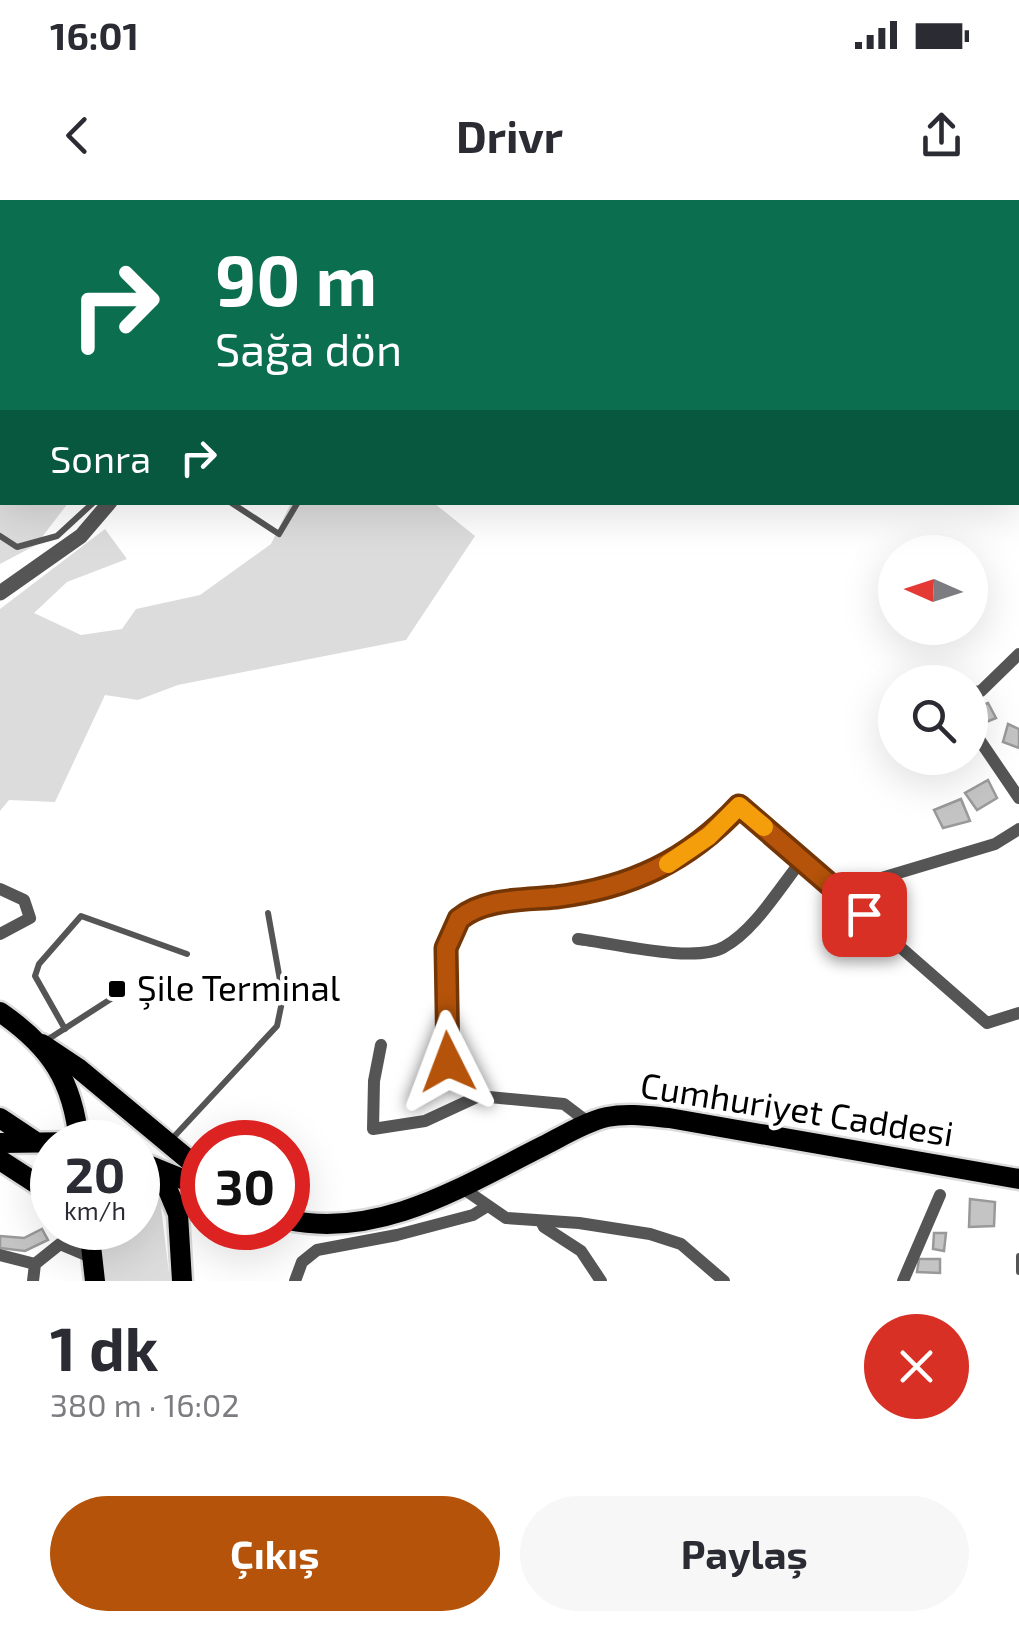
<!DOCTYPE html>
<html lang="tr">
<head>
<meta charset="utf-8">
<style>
  :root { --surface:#fff; --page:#f7f7f7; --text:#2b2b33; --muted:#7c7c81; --accent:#b45309 }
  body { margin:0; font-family:"Exo 2",sans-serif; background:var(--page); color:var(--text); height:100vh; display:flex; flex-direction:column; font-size:38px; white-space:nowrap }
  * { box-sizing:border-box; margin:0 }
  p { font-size:32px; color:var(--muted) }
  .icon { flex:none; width:55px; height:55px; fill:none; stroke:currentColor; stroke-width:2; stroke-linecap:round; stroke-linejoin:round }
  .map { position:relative; height:1081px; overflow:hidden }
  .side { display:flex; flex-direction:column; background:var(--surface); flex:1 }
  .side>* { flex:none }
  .banner { position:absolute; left:0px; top:0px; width:1020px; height:305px; box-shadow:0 10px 40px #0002; background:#0b6e4f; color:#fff; overflow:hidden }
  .needle { width:65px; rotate:273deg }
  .controls { position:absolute; left:878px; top:335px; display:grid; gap:20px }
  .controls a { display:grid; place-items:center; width:110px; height:110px; border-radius:50%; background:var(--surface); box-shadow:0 10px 40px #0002; font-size:50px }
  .speed { position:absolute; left:30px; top:920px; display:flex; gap:20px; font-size:50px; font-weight:700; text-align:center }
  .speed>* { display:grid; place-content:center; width:130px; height:130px; border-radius:50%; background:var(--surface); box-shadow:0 10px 40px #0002; line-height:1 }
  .speed small { font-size:25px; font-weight:400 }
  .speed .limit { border:15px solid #d22; background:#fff; color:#111 }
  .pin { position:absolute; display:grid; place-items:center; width:85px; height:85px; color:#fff; margin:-42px; border-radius:20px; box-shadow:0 5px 15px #0006 }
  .me { position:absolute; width:110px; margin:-55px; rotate:357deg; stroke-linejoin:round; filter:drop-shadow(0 0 8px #0008) }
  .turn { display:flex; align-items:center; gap:35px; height:210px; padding:0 50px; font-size:45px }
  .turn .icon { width:130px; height:130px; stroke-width:2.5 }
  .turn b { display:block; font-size:70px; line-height:85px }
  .then { display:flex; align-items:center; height:95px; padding:0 50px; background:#0003; gap:20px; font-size:38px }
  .round { display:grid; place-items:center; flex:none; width:105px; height:105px; border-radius:52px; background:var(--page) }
  .head { display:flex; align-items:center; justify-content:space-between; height:170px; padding:0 50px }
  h1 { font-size:60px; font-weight:700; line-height:75px }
  .primary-button { display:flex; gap:20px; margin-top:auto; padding:20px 50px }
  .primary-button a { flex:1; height:115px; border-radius:60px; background:var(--accent); color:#fff; font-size:40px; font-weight:700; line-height:115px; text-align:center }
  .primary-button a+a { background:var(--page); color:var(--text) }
  .status { display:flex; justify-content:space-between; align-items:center; height:70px; padding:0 50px; background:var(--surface); direction:ltr }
  .status svg { height:28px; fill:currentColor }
  header { display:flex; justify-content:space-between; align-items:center; height:130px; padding:0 50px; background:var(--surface); font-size:45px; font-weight:700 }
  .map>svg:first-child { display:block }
  .green { fill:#dcdcdc }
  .building { fill:#c4c4c4; stroke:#999; stroke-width:2.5 }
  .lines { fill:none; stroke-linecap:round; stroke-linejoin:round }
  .primary-casing { stroke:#dbdbdb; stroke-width:25 }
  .service { stroke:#555; stroke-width:6 }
  .minor { stroke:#555; stroke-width:12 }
  .tertiary { stroke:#555; stroke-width:15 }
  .primary { stroke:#000; stroke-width:20 }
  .route-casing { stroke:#753606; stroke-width:25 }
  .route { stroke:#b45309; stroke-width:18 }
  .slow { stroke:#f59e0b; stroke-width:18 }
  .poi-dot { fill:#000; stroke:#fff; stroke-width:4 }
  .labels { text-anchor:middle; stroke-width:9; stroke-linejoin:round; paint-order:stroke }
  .poi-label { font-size:35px; fill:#000; stroke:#fff; text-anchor:start }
  .street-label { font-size:35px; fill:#000; stroke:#fff }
</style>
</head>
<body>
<div class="status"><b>16:01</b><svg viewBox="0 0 49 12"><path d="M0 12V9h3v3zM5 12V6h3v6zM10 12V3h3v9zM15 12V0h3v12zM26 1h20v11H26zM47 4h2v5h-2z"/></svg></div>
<header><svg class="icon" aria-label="back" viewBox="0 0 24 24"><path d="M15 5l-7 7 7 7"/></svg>Drivr<svg class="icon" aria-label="share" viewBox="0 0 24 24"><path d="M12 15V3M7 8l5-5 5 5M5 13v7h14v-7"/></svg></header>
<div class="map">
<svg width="1019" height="1081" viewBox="0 0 1019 1081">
  <rect width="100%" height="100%" fill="#fff"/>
  <!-- green -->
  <g class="green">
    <path d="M0,0H217L2,2V302L68,303L36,345L0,364Z"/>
    <path d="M291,303H434L475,336L406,440L178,485L138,500L105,495L55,602L9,600L0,611V409L105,329L127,359L67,382L34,413L81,435L122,429L136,409L200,395L271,344Z"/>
    <path d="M138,975L158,983L170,1081H107L101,1028H138Z"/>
  </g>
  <!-- building -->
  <g class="building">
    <path d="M988,503L996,518L984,523L976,507Z"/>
    <path d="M1008,524L1019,529V548L1003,542Z"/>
    <path d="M988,580L997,598L977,610L965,593Z"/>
    <path d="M961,599L970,621L943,628L934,610Z"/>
    <path d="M970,999L995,1002L994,1026L969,1027Z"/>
    <path d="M42,1029L48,1040L25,1051L0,1048V1036L24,1038Z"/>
    <path d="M934,1033H946L944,1051L933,1049Z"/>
    <path d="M919,1059H940V1073L917,1072Z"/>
  </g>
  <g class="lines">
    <defs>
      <g id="primary">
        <path d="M0,812C51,847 73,881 79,942"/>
        <path d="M42,844L78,868L202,971"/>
        <path d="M0,918L33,940"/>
        <path d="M0,943L79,942"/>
        <path d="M0,960L37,984L52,1000"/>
        <path d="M138,961L202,987"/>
        <path d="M160,971L178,1014L182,1081"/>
        <path d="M288,1020C380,1039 463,986 543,946C563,936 585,922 607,917C627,913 648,916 669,918L1019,979"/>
        <path d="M89,1028L95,1081"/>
      </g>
    </defs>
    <!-- primary casing -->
    <use href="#primary" class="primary-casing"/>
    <!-- service -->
    <g class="service">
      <path d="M545,0L547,2"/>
      <path d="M217,2L219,0"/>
      <path d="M377,2L378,0"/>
      <path d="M946,2V0"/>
      <path d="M230,302L279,334L298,302"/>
      <path d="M0,336L17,347L57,336L94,302"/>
      <path d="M65,829L35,776L39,764L81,716L187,754"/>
      <path d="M47,840L117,795"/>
      <path d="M169,942L277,826L283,797L268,713"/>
      <path d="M1019,1056V1072"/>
    </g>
    <!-- minor -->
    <g class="minor">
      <path d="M970,493L981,491L1019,454"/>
      <path d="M970,526L1019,598"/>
      <path d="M0,689L24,700L30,718L0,734"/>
      <path d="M838,691L995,644L1019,629"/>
      <path d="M578,739C613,743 695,764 724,747C755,730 780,687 802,660"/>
      <path d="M381,845L374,881L373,929L425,921L479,896L564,904L589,923"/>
      <path d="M479,896C469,888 457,880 451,868C438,841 441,741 459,719C486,697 530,700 564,696C634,687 690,658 739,606L987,823L1019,813"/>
      <path d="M461,987L506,1018L579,1023L650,1034L681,1044L724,1081"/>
      <path d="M541,1021L544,1027L581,1051L601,1081"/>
      <path d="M0,1055L35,1064"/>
      <path d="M33,1081L35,1064L60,1044L93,1058"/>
      <path d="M295,1081L302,1062L317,1050L397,1035L473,1015L486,1007"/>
      <path d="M903,1081L940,995"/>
    </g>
    <!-- tertiary -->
    <g class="tertiary">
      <path d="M350,2L351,0"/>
      <path d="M0,393L81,336L110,302"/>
    </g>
    <!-- primary -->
    <use href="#primary" class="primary"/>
  </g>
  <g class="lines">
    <defs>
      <path id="route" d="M448,862L446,748L459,719C484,698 525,700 556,697C630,688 688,661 739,606L864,714"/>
    </defs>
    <!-- route casing -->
    <use href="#route" class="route-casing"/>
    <!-- route -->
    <use href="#route" class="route"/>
    <!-- slow -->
    <path class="slow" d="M668,664L709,636L739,606L764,627"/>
  </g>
  <!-- markers -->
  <rect class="poi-dot" x="107" y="779" width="20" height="20" rx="5"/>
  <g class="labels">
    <!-- poi labels -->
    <g class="poi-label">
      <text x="137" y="801">Şile Terminal</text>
    </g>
    <!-- street labels -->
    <g class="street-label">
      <text transform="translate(797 910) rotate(9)" y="12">Cumhuriyet Caddesi</text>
    </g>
  </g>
</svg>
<div class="controls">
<a><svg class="needle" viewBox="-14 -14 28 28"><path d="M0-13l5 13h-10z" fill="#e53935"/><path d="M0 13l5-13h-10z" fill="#7c7c81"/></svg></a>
<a><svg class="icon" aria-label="search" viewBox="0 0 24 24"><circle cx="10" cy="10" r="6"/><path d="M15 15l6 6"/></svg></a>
</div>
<div class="speed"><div>20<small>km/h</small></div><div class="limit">30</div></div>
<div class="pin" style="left:864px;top:714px;background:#d93025"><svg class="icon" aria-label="arrive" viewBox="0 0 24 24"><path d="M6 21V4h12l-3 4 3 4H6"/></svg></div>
<svg class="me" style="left:448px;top:862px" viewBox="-20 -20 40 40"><path d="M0-17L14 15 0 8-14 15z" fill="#b45309" stroke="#fff" stroke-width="4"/></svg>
<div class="banner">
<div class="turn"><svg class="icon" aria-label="right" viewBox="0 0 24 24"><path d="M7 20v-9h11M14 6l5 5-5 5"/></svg><div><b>90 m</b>Sağa dön</div></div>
<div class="then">Sonra<svg class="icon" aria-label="right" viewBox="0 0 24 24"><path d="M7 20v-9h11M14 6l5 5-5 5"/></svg></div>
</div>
</div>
<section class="side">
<div class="head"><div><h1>1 dk</h1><p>380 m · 16:02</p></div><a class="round" style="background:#d93025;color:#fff"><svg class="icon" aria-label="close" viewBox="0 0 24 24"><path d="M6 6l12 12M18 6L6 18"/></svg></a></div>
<div class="primary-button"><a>Çıkış</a><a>Paylaş</a></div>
</section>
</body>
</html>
